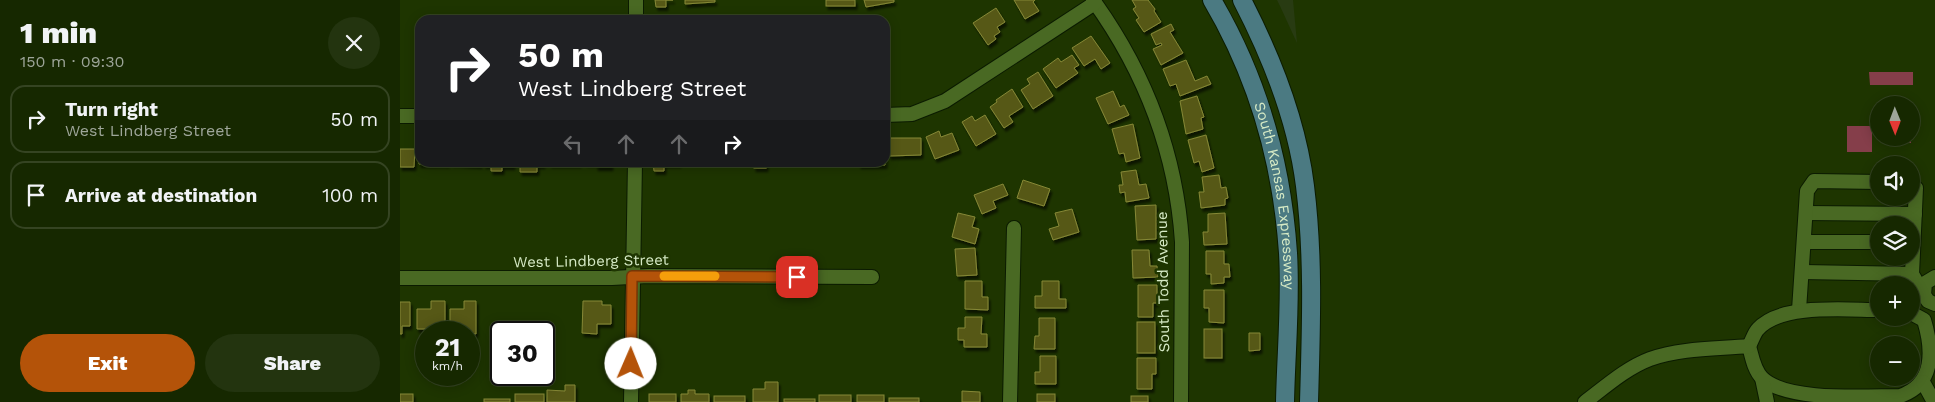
<!DOCTYPE html>
<html lang="en">
<head>
<meta charset="utf-8">
<style>
  :root { --surface:#162800; --page:#23340f; --text:#f1f3f6; --muted:#9ea699; --line:#354422; --accent:#b45309 }
  body { margin:0; font-family:"Work Sans",sans-serif; background:var(--page); color:var(--text); height:100vh; display:flex; flex-direction:column; font-size:19px; white-space:nowrap }
  * { box-sizing:border-box; margin:0 }
  p { font-size:16px; color:var(--muted) }
  .icon { flex:none; width:28px; height:28px; fill:none; stroke:currentColor; stroke-width:2; stroke-linecap:round; stroke-linejoin:round }
  .map { position:relative; flex:1; overflow:hidden }
  .sheet { display:flex; flex-direction:column; background:var(--surface); width:400px }
  .sheet>* { flex:none }
  .guide { position:absolute; left:15px; top:15px; width:475px; height:152px; border-radius:15px; box-shadow:0 2px 12px #0003,0 0 0 1px var(--line); background:#202124; color:#fff; overflow:hidden }
  .needle { width:32px; rotate:179deg }
  .fabs { position:absolute; left:1470px; top:96px; display:grid; gap:10px }
  .fabs a { display:grid; place-items:center; width:50px; height:50px; border-radius:50%; background:var(--surface); box-shadow:0 2px 12px #0003,0 0 0 1px var(--line); font-size:25px }
  .speed { position:absolute; left:15px; top:321px; display:flex; gap:10px; font-size:25px; font-weight:700; text-align:center }
  .speed>* { display:grid; place-content:center; width:65px; height:65px; border-radius:50%; background:var(--surface); box-shadow:0 2px 12px #0003,0 0 0 1px var(--line); line-height:1 }
  .speed small { font-size:12px; font-weight:400 }
  .speed .limit { border:2px solid #111; border-radius:8px; background:#fff; color:#111 }
  .pin { position:absolute; display:grid; place-items:center; width:42px; height:42px; color:#fff; margin:-21px; border-radius:10px; box-shadow:0 2px 8px #0006 }
  .me { position:absolute; width:55px; margin:-28px; rotate:1deg; stroke-linejoin:round; filter:drop-shadow(0 0 4px #0008) }
  .turn { display:flex; align-items:center; gap:18px; height:105px; padding:0 20px; font-size:22px }
  .turn .icon { width:65px; height:65px; stroke-width:2.5 }
  .turn b { display:block; font-size:35px; line-height:42px }
  .lanes { display:flex; align-items:center; height:48px; padding:0 20px; background:#0003; justify-content:center; gap:25px; direction:ltr }
  .lanes .off { opacity:.35 }
  .round { display:grid; place-items:center; flex:none; width:52px; height:52px; border-radius:26px; background:var(--page) }
  .overview { display:flex; align-items:center; justify-content:space-between; height:85px; padding:0 20px }
  h1 { font-size:30px; font-weight:800; line-height:38px }
  .primary-button { display:flex; gap:10px; margin-top:auto; padding:10px 20px }
  .primary-button a { flex:1; height:58px; border-radius:30px; background:var(--accent); color:#fff; font-size:20px; font-weight:800; line-height:58px; text-align:center }
  .primary-button a+a { background:var(--page); color:var(--text) }
  ul { padding:0; list-style:none }
  li { display:flex; align-items:center; gap:15px; height:68px; margin:0 10px 8px; padding:0 10px; border:2px solid var(--line); border-radius:15px }
  li div { flex:1 }
  li b { display:block; font-size:19px }
  li em { font-style:normal }
  main { display:flex; flex:1; min-height:0 }
  .map>svg:first-child { display:block }
  .built { fill:#283b12 }
  .green { fill:#853e4a }
  .building { fill:#575919; stroke:#868836; filter:url(#shadow) }
  .lines { fill:none; stroke-linecap:round; stroke-linejoin:round }
  .minor-casing { stroke:#0b1b00; stroke-width:16 }
  .major-casing { stroke:#0b1b00; stroke-width:20 }
  .minor { stroke:#496923; stroke-width:14 }
  .major { stroke:#4b7a82; stroke-width:18 }
  .route-casing { stroke:#753606; stroke-width:12 }
  .route { stroke:#b45309; stroke-width:9 }
  .slow { stroke:#f59e0b; stroke-width:9 }
  .labels { text-anchor:middle; stroke-width:5; stroke-linejoin:round; paint-order:stroke }
  .street-label { font-size:15px; fill:#d6eac5; stroke:#1e3500 }
</style>
</head>
<body>
<main>
<section class="sheet">
<div class="overview"><div><h1>1 min</h1><p>150 m · 09:30</p></div><a class="round"><svg class="icon" aria-label="close" viewBox="0 0 24 24"><path d="M6 6l12 12M18 6L6 18"/></svg></a></div>
<ul>
<li><svg class="icon" aria-label="right" viewBox="0 0 24 24"><path d="M7 20v-9h11M14 6l5 5-5 5"/></svg><div><b>Turn right</b><p>West Lindberg Street</p></div><em>50 m</em></li>
<li><svg class="icon" aria-label="arrive" viewBox="0 0 24 24"><path d="M6 21V4h12l-3 4 3 4H6"/></svg><div><b>Arrive at destination</b></div><em>100 m</em></li>
</ul>
<div class="primary-button"><a>Exit</a><a>Share</a></div>
</section>
<div class="map">
<svg width="1535" height="402" viewBox="0 0 1535 402">
  <defs>
    <filter id="shadow"><feDropShadow dx="2" dy="3.5" stdDeviation="1" flood-color="#0009"/></filter>
  </defs>
  <rect width="100%" height="100%" fill="#1e3500"/>
  <!-- built -->
  <path class="built" d="M877,0H893L897,43L880,6Z"/>
  <!-- green -->
  <g class="green">
    <path d="M1469,72H1513V85H1470Z"/>
    <rect x="1447" y="126" width="25" height="26"/>
    <rect x="1482" y="138" width="29" height="5"/>
  </g>
  <!-- building -->
  <g class="building">
    <path d="M255,0H273H266V7H256Z"/>
    <path d="M285,0H315V2L285,4Z"/>
    <rect x="426" y="0" width="29" height="6"/>
    <path d="M464,0H494V2L466,7Z"/>
    <path d="M614,0H635L633,2L639,11L625,19Z"/>
    <path d="M732,0H748L755,9L754,11L761,22L744,32L736,20L739,18L733,9L736,7Z"/>
    <path d="M596,8L605,22L597,27L600,32L594,36L596,39L588,45L573,23Z"/>
    <path d="M771,24L774,30L770,32L783,53L761,65L753,49L762,45L761,43L756,45L751,34Z"/>
    <path d="M691,36L710,63L701,69L695,59L684,66L672,48Z"/>
    <path d="M672,55L679,65L674,68L678,73L656,88L643,69L658,58L661,62Z"/>
    <path d="M786,60L795,81L807,76L811,84L780,96L776,84L770,86L763,69Z"/>
    <path d="M638,72L653,96L633,109L621,90L630,84L627,79Z"/>
    <path d="M612,89L623,107L609,116L613,122L604,128L590,107L597,102L596,100Z"/>
    <path d="M713,91L720,107L724,105L729,115L708,124L696,98Z"/>
    <path d="M797,96L804,117L801,118L803,129L786,134L780,101Z"/>
    <path d="M585,115L596,134L576,146L562,122L572,116L575,121Z"/>
    <path d="M733,124L740,158L726,162L724,153L719,154L712,129Z"/>
    <path d="M539,131L541,137L552,133L559,150L535,159L526,137Z"/>
    <path d="M806,135L814,168L802,172L799,161L794,163L788,140Z"/>
    <path d="M489,138H521V155L489,156Z"/>
    <path d="M19,141L20,162L48,164H19Z"/>
    <path d="M0,149H15L14,167H0Z"/>
    <path d="M485,150V165H459V162H485Z"/>
    <path d="M80,162V165L51,163V162Z"/>
    <path d="M84,162H113V166H102V171H91V165H84Z"/>
    <path d="M120,162H143V165H137V172H120Z"/>
    <rect x="150" y="162" width="29" height="2"/>
    <path d="M211,162V167H196V163H185Z"/>
    <path d="M253,162H279V164H264V171H254Z"/>
    <rect x="354" y="162" width="12" height="6"/>
    <path d="M736,170L739,185L746,184L749,198L726,202L725,192L720,193L719,185H723L721,172Z"/>
    <path d="M819,175L821,188L826,187L828,198L825,199V205L801,208L799,192H804L802,177Z"/>
    <path d="M623,180L650,189L644,206L617,198Z"/>
    <path d="M603,184L608,195L593,201L596,208L582,214L574,195Z"/>
    <path d="M756,205V239L737,240L735,206Z"/>
    <path d="M672,209L679,232L653,240L649,229L659,226L655,213Z"/>
    <path d="M558,213L575,217L572,227L579,229L575,244L552,237Z"/>
    <path d="M825,213L827,244L804,245L803,232H808V214Z"/>
    <path d="M575,248L577,275L557,276L555,249Z"/>
    <path d="M732,250H749L750,266H757L758,277L733,278Z"/>
    <path d="M806,251H824V264H829L830,277H824V283L811,284V274H806Z"/>
    <path d="M565,281H582V297H588V310L565,309Z"/>
    <path d="M642,281H659V299H666V308H635V296H642Z"/>
    <path d="M738,285H757V303H753V317H738Z"/>
    <path d="M804,290H824V323L809,322V308H804Z"/>
    <path d="M31,301H45V329H17V309H31Z"/>
    <path d="M64,301H76V334L63,332V327L50,326V309H64Z"/>
    <path d="M183,301H202V305H211V324H197V334L182,333Z"/>
    <path d="M0,302H10V326H2V334H0Z"/>
    <path d="M565,317H582L581,334H587V347H564V340H558V328H565Z"/>
    <path d="M639,318H655V349H634L635,336H639Z"/>
    <rect x="737" y="322" width="18" height="31"/>
    <rect x="804" y="329" width="18" height="29"/>
    <path d="M849,333H860V350L849,351Z"/>
    <path d="M640,356H656V384H635V372H640Z"/>
    <path d="M737,358H756V374H752V389H737Z"/>
    <path d="M365,382H378V402H353V389H365Z"/>
    <path d="M165,385H175V402H147V390L165,391Z"/>
    <path d="M288,390H295V394H309V402H281V394H288Z"/>
    <path d="M562,391L580,392V402H562Z"/>
    <rect x="0" y="394" width="13" height="8"/>
    <rect x="115" y="394" width="29" height="8"/>
    <rect x="249" y="394" width="27" height="8"/>
    <rect x="637" y="394" width="18" height="8"/>
    <rect x="419" y="395" width="32" height="7"/>
    <rect x="457" y="395" width="27" height="7"/>
    <rect x="314" y="396" width="31" height="6"/>
    <rect x="731" y="396" width="17" height="6"/>
    <rect x="489" y="398" width="30" height="4"/>
    <rect x="84" y="399" width="26" height="3"/>
    <rect x="384" y="399" width="31" height="3"/>
  </g>
  <g class="lines">
    <defs>
      <g id="minor">
        <path d="M693,0C745,72 776,153 782,242L781,402"/>
        <path d="M236,20V0"/>
        <path d="M485,115L512,114L545,101L695,3"/>
        <path d="M0,116H20"/>
        <path d="M1511,185L1516,188L1512,274L1524,295"/>
        <path d="M1406,213L1515,214"/>
        <path d="M1405,242H1479"/>
        <path d="M1403,272L1512,274"/>
        <path d="M1535,277L1525,283L1524,295L1528,301L1535,304"/>
        <path d="M0,278H212L248,276L472,277"/>
        <path d="M1399,310L1407,191L1414,181L1479,182"/>
        <path d="M1349,346C1352,357 1354,370 1362,378C1387,402 1465,396 1500,396C1535,384 1533,350 1524,320L1511,313"/>
        <path d="M1349,346C1352,341 1354,333 1358,329C1381,303 1447,310 1479,310"/>
        <path d="M1362,378L1367,402"/>
        <path d="M1523,382L1534,402"/>
        <path d="M231,402L235,162"/>
        <path d="M610,402L614,228"/>
        <path d="M1185,402C1205,387 1226,368 1250,359C1281,348 1317,349 1349,346"/>
      </g>
      <g id="major">
        <path id="s1" d="M812,0C858,78 882,163 888,253C891,302 886,353 885,402"/>
        <path d="M842,0C872,58 897,121 905,186C914,258 911,330 909,402"/>
      </g>
    </defs>
    <!-- minor casing -->
    <use href="#minor" class="minor-casing"/>
    <!-- major casing -->
    <use href="#major" class="major-casing"/>
    <!-- minor -->
    <use href="#minor" class="minor"/>
    <!-- major -->
    <use href="#major" class="major"/>
  </g>
  <g class="lines">
    <defs>
      <path id="route" d="M231,364L232,276L397,277"/>
    </defs>
    <!-- route casing -->
    <use href="#route" class="route-casing"/>
    <!-- route -->
    <use href="#route" class="route"/>
    <!-- slow -->
    <path class="slow" d="M264,276H315"/>
  </g>
  <g class="labels">
    <!-- street labels -->
    <g class="street-label">
      <text dy="5" stroke="none"><textPath href="#s1" startOffset="208">South Kansas Expressway</textPath></text>
      <text transform="translate(191 261) rotate(-1)" y="5">West Lindberg Street</text>
      <text transform="translate(763 282) rotate(-91)" y="5">South Todd Avenue</text>
    </g>
  </g>
</svg>
<div class="fabs">
<a><svg class="needle" viewBox="-14 -14 28 28"><path d="M0-13l5 13h-10z" fill="#e53935"/><path d="M0 13l5-13h-10z" fill="#9ea699"/></svg></a>
<a><svg class="icon" aria-label="sound" viewBox="0 0 24 24"><path d="M4 9h4l5-4v14l-5-4H4zM17 9q2 3 0 6"/></svg></a>
<a><svg class="icon" aria-label="layers" viewBox="0 0 24 24"><path d="M12 4l9 5-9 5-9-5zM3 14l9 5 9-5"/></svg></a>
<a>+</a>
<a>−</a>
</div>
<div class="speed"><div>21<small>km/h</small></div><div class="limit">30</div></div>
<div class="pin" style="left:397px;top:277px;background:#d93025"><svg class="icon" aria-label="arrive" viewBox="0 0 24 24"><path d="M6 21V4h12l-3 4 3 4H6"/></svg></div>
<svg class="me" style="left:231px;top:364px" viewBox="-20 -20 40 40"><circle r="19" fill="#fff"/><path d="M0-13L10 11 0 6-10 11z" fill="#b45309"/></svg>
<div class="guide">
<div class="turn"><svg class="icon" aria-label="right" viewBox="0 0 24 24"><path d="M7 20v-9h11M14 6l5 5-5 5"/></svg><div><b>50 m</b>West Lindberg Street</div></div>
<div class="lanes"><svg class="icon off" aria-label="left" viewBox="0 0 24 24"><path d="M17 20v-9H6M10 6l-5 5 5 5"/></svg><svg class="icon off" aria-label="ahead" viewBox="0 0 24 24"><path d="M12 20V5M6 11l6-6 6 6"/></svg><svg class="icon off" aria-label="ahead" viewBox="0 0 24 24"><path d="M12 20V5M6 11l6-6 6 6"/></svg><svg class="icon" aria-label="right" viewBox="0 0 24 24"><path d="M7 20v-9h11M14 6l5 5-5 5"/></svg></div>
</div>
</div>
</main>
</body>
</html>
